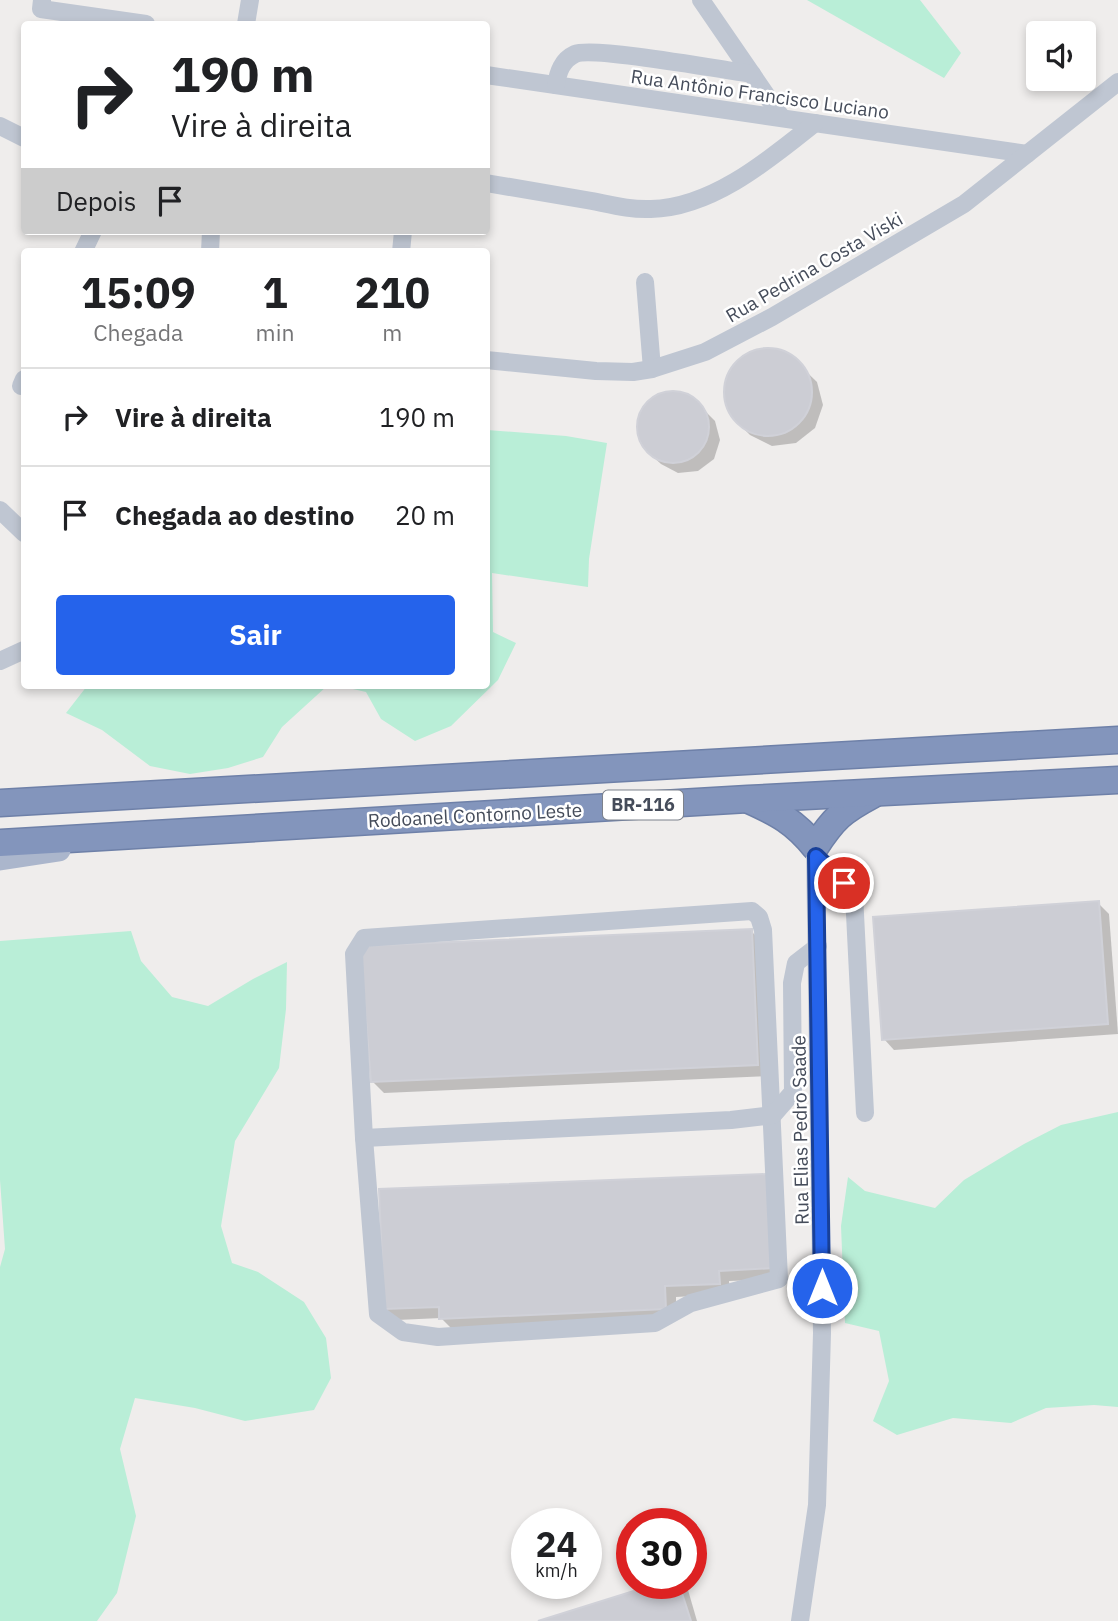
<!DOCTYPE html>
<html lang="pt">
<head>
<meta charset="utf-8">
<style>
  :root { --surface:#fff; --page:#f6f6f6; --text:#202124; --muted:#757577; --line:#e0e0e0; --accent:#2563eb }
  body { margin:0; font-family:"IBM Plex Sans",sans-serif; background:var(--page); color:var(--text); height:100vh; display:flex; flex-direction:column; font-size:26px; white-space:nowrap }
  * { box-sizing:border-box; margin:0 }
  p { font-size:23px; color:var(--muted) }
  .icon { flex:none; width:38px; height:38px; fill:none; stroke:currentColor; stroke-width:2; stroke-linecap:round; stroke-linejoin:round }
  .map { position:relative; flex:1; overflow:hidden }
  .panel { position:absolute; left:21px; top:248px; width:469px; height:441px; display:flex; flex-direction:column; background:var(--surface); border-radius:7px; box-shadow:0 4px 10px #0003 }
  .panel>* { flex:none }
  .hud { position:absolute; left:21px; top:21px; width:469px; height:214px; border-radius:7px; box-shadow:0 4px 10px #0003; background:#fff; color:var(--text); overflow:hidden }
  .tools { position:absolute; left:1026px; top:21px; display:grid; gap:14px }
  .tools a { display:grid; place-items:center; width:70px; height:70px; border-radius:7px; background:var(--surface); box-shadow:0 4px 10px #0003; font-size:35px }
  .speed { position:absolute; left:511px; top:1508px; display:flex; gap:14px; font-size:35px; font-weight:700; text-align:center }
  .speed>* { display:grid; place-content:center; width:91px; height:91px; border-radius:50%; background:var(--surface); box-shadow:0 4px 10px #0003; line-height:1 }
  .speed small { font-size:18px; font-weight:400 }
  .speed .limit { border:10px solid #d22; background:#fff; color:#111 }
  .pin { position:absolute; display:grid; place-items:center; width:60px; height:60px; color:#fff; margin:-30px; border:4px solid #fff; border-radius:50%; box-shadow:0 2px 7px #0007 }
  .me { position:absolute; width:77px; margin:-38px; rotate:0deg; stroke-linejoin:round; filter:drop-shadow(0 0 5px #0008) }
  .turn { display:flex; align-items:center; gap:24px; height:147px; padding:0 35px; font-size:32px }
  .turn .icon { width:91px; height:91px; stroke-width:2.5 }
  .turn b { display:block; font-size:49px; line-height:60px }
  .then { display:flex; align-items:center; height:66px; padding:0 35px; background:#0003; gap:14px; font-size:26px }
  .eta { display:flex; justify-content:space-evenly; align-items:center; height:119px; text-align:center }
  .eta b { font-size:42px; font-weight:800; line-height:49px }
  .button { display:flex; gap:14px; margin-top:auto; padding:14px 35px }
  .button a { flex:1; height:80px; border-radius:7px; background:var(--accent); color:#fff; font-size:28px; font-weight:800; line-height:80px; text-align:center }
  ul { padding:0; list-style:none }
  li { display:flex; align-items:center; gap:21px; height:98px; padding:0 35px; border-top:2px solid var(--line) }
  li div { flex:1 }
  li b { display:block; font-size:26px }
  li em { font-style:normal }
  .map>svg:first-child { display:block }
  .green { fill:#b9eed7 }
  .shadow { fill:#0003 }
  .building { fill:#cccdd4; stroke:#d0d1d8; stroke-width:2 }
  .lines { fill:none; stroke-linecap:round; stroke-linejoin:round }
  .highway-casing { stroke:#6e80a8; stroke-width:29 }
  .minor { stroke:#bfc6d2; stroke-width:18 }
  .major { stroke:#abb6cc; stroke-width:23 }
  .highway { stroke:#8395bc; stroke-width:26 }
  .route-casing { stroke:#184099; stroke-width:18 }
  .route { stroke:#2563eb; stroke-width:12 }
  .labels { text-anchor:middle; stroke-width:5; stroke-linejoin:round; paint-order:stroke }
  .shield { fill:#fff; stroke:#7d828c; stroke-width:2 }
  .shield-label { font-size:18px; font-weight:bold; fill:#454c5a }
  .street-label { font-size:19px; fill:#454c5a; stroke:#fff }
</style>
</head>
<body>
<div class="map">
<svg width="1118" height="1621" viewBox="0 0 1118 1621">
  <rect width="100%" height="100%" fill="#efedec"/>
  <!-- green -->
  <g class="green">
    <path d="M807,0H920L961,53L944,78Z"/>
    <path d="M487,430L566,436L607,443L589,559L588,587L492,573L493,632L516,643L498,680L451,726L415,741L381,719L366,692L340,686H486Z"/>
    <path d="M87,686H327L282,727L263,757L228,768L190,774L150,766L102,730L66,713Z"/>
    <path d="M131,931L141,961L172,997L208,1006L253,979L287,962L286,1009L279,1068L235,1141L221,1226L232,1263L258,1272L304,1302L326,1338L331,1378L314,1410L245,1421L195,1408L135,1398L120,1449L136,1516L117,1593L97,1621H0V1267L5,1249L0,1180V941Z"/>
    <path d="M1118,1112V1407L1094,1405L1046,1408L1011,1423L953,1418L897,1435L873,1421L889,1381L879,1331L845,1323L841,1226L848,1177L865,1191L935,1208L964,1180L1024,1144L1061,1125Z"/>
  </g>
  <!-- shadow -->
  <g class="shadow">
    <path d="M763,349L787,353L817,382L823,405L815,428L796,443L772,446L750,435L738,423L726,402L727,378L741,358Z"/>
    <path d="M669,392L689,395L715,421L720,440L714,459L698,471L678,473L661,464L649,453L639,435V415L651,399Z"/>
    <path d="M1098,903L1109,914L1118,1034L894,1050L884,1039Z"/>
    <path d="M751,931L762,942L768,1076L384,1093L373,1082Z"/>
    <path d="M766,1176L784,1279L729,1281L730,1294L676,1297V1319L452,1329L441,1318L397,1320L386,1309Z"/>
    <path d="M662,1584H681L688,1590L697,1621H544Z"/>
  </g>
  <!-- building -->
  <g class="building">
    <circle cx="768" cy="392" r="44"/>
    <circle cx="673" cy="427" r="36"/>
    <path d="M1099,901L1108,1024L882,1040L873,917Z"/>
    <path d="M752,929L758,1065L371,1082L360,946Z"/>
    <path d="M767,1174L774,1268L719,1271L720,1284L665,1286L666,1309L439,1319V1307L384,1309L379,1189Z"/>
    <path d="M656,1584H679L691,1621H538Z"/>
  </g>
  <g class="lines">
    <defs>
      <g id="highway">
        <path d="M749,800C778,813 795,822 815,847C834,818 842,811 872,795"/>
        <path d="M0,803L1118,740"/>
        <path d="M0,843L748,799L1118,780"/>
      </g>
    </defs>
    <!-- highway casing -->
    <use href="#highway" class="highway-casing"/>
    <!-- minor -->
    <g class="minor">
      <path d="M42,0L41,9L146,24"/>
      <path d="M701,0L782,118"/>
      <path d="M246,24L250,0"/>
      <path d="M486,75L1027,154"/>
      <path d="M556,85C558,72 562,60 575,54C593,46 723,70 752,74"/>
      <path d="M0,126L24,138"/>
      <path d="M486,183C522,189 557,195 592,201C612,205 631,210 651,209C712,208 770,159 815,123"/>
      <path d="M83,252L93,231"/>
      <path d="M210,252L211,231"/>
      <path d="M401,252L403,231"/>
      <path d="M645,282L652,369"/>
      <path d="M486,360L596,371L633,372L652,369L705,352L772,317L964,204L1118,82"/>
      <path d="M21,386L24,379"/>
      <path d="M0,510L24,533"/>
      <path d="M0,661L24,650"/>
      <path d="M816,856L854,894L865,1113"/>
      <path d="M752,911L759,917L763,930L779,1279L691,1303L655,1323L438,1337L403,1332L378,1314L364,1138L354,954L364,938Z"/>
      <path d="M364,1138L731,1120L773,1115L793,1092L792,983L796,963L818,946"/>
      <path d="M800,1621L817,1505L822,1333L815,847"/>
    </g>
    <!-- major -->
    <path class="major" d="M0,859L59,850"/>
    <!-- highway -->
    <use href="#highway" class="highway"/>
  </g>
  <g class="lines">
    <defs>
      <path id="route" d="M822,1288L816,856L844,883"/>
    </defs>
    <!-- route casing -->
    <use href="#route" class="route-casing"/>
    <!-- route -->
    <use href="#route" class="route"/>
  </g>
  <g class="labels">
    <!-- shield labels -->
    <rect class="shield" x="603" y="790.5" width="80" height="29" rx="5"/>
    <g class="shield-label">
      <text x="643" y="811">BR-116</text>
    </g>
    <!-- street labels -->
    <g class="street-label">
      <text transform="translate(760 94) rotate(8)" y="7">Rua Antônio Francisco Luciano</text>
      <text transform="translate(814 267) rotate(-30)" y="7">Rua Pedrina Costa Viski</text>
      <text transform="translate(475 815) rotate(-3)" y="7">Rodoanel Contorno Leste</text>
      <text transform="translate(800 1130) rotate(-91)" y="7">Rua Elias Pedro Saade</text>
    </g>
  </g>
</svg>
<div class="tools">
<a><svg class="icon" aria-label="sound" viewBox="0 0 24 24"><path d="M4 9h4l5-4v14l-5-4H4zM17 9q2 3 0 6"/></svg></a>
</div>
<div class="speed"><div>24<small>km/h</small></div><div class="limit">30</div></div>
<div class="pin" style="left:844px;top:883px;background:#d93025"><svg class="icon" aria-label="arrive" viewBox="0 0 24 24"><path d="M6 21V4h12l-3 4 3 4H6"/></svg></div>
<svg class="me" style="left:822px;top:1288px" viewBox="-20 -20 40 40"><circle r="17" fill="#2563eb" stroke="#fff" stroke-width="3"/><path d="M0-11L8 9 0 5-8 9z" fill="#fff"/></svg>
<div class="hud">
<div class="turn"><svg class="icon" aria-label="right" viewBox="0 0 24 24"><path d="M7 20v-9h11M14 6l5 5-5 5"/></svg><div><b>190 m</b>Vire à direita</div></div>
<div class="then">Depois<svg class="icon" aria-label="arrive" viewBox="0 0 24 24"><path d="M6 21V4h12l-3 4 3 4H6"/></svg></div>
</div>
<section class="panel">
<div class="eta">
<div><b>15:09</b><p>Chegada</p></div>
<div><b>1</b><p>min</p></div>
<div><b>210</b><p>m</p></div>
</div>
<ul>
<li><svg class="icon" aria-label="right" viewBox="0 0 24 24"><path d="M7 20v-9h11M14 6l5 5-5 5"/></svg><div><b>Vire à direita</b></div><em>190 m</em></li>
<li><svg class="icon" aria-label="arrive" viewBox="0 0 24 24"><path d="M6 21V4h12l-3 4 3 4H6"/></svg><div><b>Chegada ao destino</b></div><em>20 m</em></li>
</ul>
<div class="button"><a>Sair</a></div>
</section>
</div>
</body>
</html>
